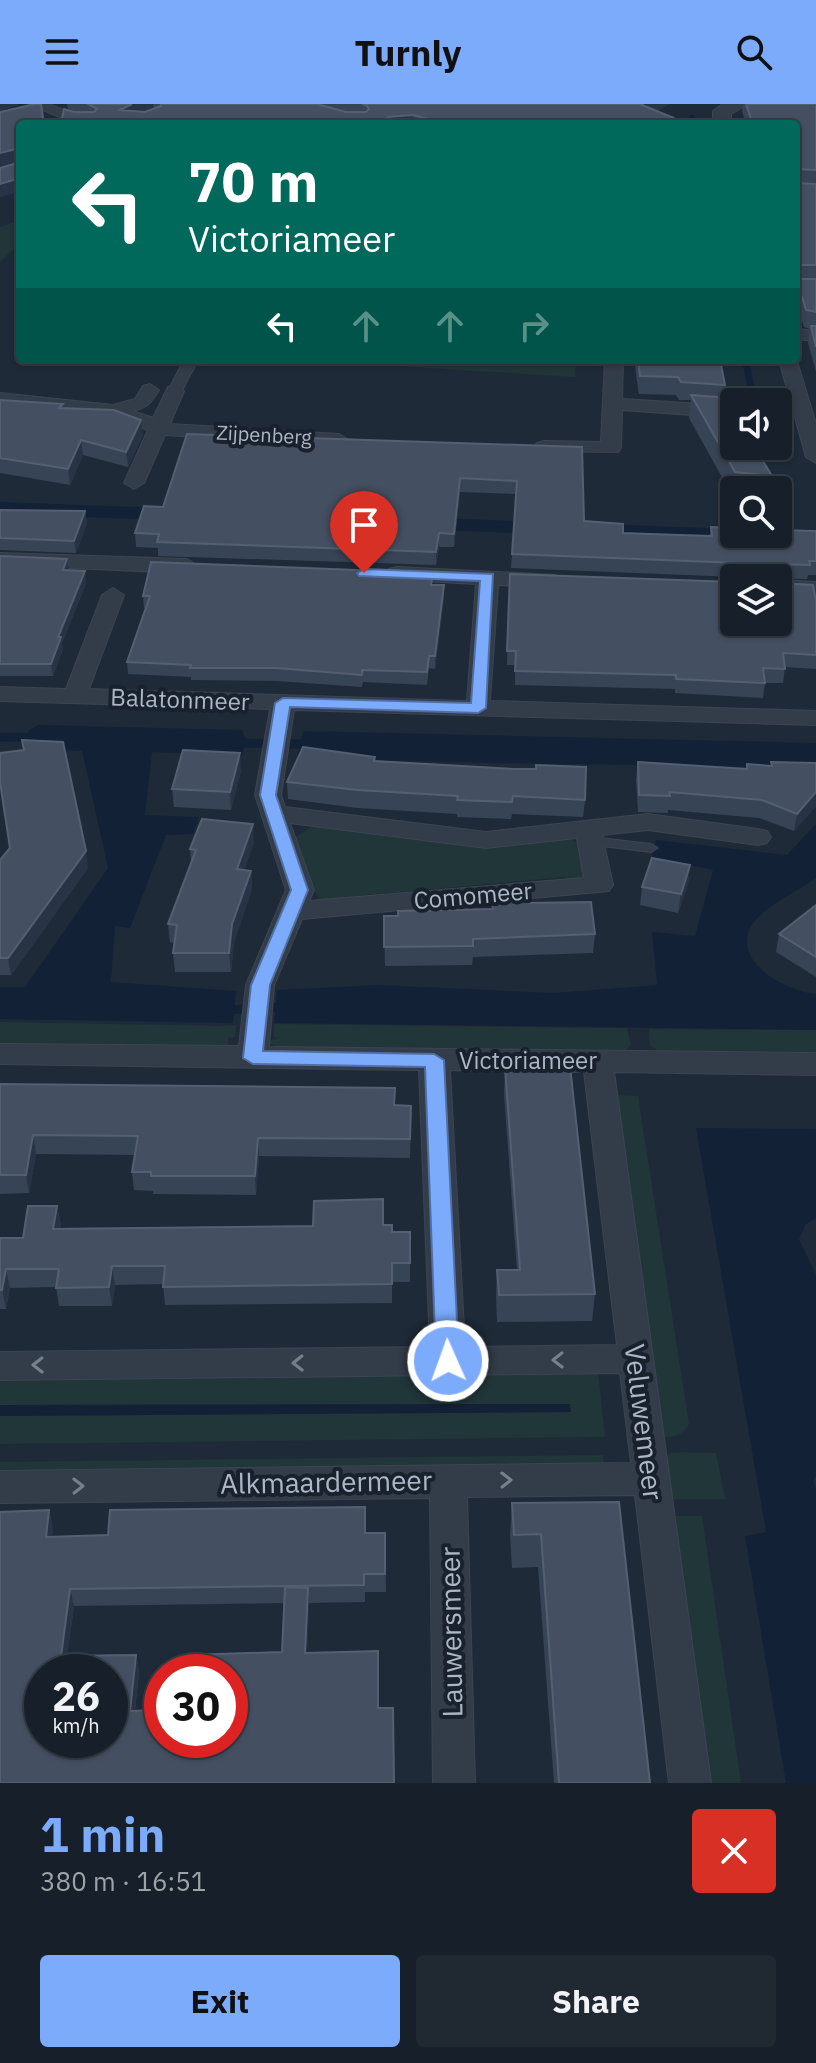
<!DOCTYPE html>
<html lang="en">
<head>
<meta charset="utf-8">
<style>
  :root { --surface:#17202a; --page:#202832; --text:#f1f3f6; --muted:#9ea3a8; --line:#363e47; --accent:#7cabfc }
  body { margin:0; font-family:"IBM Plex Sans",sans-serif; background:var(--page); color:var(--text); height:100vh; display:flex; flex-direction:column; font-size:30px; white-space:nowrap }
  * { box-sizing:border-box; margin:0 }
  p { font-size:26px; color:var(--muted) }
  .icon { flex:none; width:44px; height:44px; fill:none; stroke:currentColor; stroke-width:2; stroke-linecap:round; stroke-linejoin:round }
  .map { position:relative; height:1679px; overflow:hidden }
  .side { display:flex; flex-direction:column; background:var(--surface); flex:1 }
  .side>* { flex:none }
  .top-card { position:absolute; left:16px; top:16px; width:784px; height:244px; border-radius:8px; box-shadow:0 2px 6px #0004,0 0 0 2px var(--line); background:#00695c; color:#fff; overflow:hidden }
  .buttons { position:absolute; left:720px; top:284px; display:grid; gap:16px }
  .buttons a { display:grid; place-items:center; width:72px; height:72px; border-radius:8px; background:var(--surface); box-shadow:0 2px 6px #0004,0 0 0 2px var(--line); font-size:40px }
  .speed { position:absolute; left:24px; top:1550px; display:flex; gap:16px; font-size:40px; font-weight:700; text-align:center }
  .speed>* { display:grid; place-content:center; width:104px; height:104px; border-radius:50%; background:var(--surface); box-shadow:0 2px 6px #0004,0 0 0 2px var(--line); line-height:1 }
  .speed small { font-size:20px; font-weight:400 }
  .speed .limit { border:12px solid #d22; background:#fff; color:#111 }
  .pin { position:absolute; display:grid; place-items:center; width:68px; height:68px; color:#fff; margin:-82px -34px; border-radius:50% 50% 50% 0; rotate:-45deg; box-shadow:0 0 8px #0007 }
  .pin .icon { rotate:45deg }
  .me { position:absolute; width:88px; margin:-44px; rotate:358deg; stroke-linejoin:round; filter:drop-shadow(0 0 6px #0008) }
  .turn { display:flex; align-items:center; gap:28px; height:168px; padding:0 40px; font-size:36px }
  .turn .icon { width:104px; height:104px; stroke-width:2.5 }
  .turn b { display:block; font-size:56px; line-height:68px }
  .lanes { display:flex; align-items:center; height:76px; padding:0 40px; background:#0003; justify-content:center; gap:40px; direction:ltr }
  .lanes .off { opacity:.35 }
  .round { display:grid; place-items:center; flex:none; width:84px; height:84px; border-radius:8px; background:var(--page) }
  .overview { display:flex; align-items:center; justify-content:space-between; height:136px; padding:0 40px }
  h1 { font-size:48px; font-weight:700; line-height:60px; color:var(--accent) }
  .primary-button { display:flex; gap:16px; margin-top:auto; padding:16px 40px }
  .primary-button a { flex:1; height:92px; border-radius:8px; background:var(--accent); color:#111; font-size:32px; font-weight:700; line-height:92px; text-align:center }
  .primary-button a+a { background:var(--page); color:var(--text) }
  header { display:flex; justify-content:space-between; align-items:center; height:104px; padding:0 40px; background:var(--accent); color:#111; font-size:36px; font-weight:700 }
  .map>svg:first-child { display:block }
  .green { fill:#213639 }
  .water { fill:#132136 }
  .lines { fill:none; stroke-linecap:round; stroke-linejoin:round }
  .stream-far2 { stroke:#132136; stroke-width:5 }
  .stream-far1 { stroke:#132136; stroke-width:7 }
  .stream { stroke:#132136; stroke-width:9 }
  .service-casing { stroke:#3c4552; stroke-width:2 }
  .pedestrian-casing { stroke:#3c4552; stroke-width:2 }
  .minor-casing { stroke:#3c4552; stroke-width:2 }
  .tertiary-casing { stroke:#3c4552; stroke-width:2 }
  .service { fill:#333c49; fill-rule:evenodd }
  .pedestrian { fill:#333c49; fill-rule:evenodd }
  .minor { fill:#333c49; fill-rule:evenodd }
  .tertiary { fill:#333c49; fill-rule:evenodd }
  .wall { fill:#374455; fill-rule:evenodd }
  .shaded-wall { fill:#283445 }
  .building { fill:#445062; stroke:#546071; stroke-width:2; fill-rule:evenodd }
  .oneway { stroke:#767f8e }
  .route { fill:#7cabfc; stroke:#516fa4; stroke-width:2 }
  .labels { text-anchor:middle; stroke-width:8; stroke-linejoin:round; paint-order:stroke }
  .far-street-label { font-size:20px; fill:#adb6c6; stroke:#19212d }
  .street-label { font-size:24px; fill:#adb6c6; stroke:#19212d }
  .near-street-label { font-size:28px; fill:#adb6c6; stroke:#19212d }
</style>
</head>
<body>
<header><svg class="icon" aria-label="menu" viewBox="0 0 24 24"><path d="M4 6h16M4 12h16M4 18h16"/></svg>Turnly<svg class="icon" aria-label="search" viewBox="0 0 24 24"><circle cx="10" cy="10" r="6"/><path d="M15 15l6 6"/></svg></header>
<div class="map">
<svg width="816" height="1679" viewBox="0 0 816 1679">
  <rect width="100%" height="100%" fill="#1f2a38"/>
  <!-- green -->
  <g class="green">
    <path d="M20,116V138L0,158V123Z"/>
    <path d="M365,256H576L575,273L364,260Z"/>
    <path d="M314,721L569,735L580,740L586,766L583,773L573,778L564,773L343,793L337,800C332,799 327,799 323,797C313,791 297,747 294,734Z"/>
    <path d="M0,918L222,922L236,921L235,933L228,934V945L0,943Z"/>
    <path d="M274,920L627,924L631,941L624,948L284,946L270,940V936L277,935L274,933Z"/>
    <path d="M649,925L816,926V951L661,949L650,941Z"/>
    <path d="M616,991L638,992L689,1320C682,1332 674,1333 661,1333Z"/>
    <path d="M598,1268L605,1333L0,1340V1312L571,1308L569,1300L0,1301V1271Z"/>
    <path d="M682,1348L716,1349L725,1395H670L665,1354L670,1349Z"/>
    <path d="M603,1351L604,1363L0,1373V1358Z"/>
    <path d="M671,1412H702L741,1679H708Z"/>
  </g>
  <!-- water -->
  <g class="water">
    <path d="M0,398L734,425V430H778L816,440L0,410Z"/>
    <path d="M38,621L242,626L246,636L242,652L152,648L145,711L199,713L193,730L166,731L130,824L115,822L111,878L236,887L233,919L0,915V883H25L108,764L82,647L28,644L25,641L28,627Z"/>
    <path d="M303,627L816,639V664C643,660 470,661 297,653Z"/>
    <path d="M816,720V774C797,788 768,800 754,818C726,855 786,888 816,890V926L274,919L277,886L379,881L554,889L657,881L652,828L695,832L713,766L652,754L656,736L787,751Z"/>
    <path d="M696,1024L816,1025V1114L806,1120L799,1135L816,1171V1372L813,1377L816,1384V1679H786L745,1432L766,1428Z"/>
    <path d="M570,1300L571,1308L0,1312V1301Z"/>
  </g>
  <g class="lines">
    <!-- stream-far2 -->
    <g class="stream-far2">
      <path d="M692,13L694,20"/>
      <path d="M745,256L747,266"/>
    </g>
    <!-- stream-far1 -->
    <path class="stream-far1" d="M747,264L754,297"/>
    <!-- stream -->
    <g class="stream">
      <path d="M0,633L37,634"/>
      <path d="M235,639L313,640"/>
      <path d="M224,906L285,903"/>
    </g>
    <defs>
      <path id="service" d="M591,733L651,740L658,744L651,748L586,740L584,737Z"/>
      <path id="pedestrian" d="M184,256H198L180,290H170L168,287Z"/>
      <g id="minor">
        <path d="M29,0H49L96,20H76Z"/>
        <path d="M796,225L816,227V237L796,235Z"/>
        <path d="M796,254L816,320V359L806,353L779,256Z"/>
        <path d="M605,256H623L622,295L734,302V314L622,306L621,344L618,348L537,347L534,343L537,339L544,337L601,338Z"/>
        <path d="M150,280L159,286C151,299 148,303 133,307L153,314L168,283L175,281L184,287L170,320L339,330L349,336L339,342L165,331L144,379L134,385L124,379L148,326L111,312L0,301V289L113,301L135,295L143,282Z"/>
        <path d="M0,449L187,455L198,462L187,469L0,461Z"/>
        <path d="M397,463L555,471L558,476L555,481L547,483L498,481L490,597L816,607V621L294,606L281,691L285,703L486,728L648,710L758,725L767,727L771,733L767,739L758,741L648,726L602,731L613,781L609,787L302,815L274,881L269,943L816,949V971L614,968L711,1679H669L635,1391L467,1393L475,1679H433L430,1394L0,1399V1367L631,1359L620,1269L0,1276V1248L430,1243L419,966L0,960V940L239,942L246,881L286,786L255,691L270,605L0,597V583L66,585L102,491L113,484L124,491L89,585L467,597L476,480L389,475L386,470L389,465ZM290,719L486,744L577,734L584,774L309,797L314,786ZM450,966L584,968L617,1241L465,1243Z"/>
        <path d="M778,476L816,478V492L778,490Z"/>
      </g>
      <path id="tertiary" d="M723,0H748L731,10V20H713V7Z"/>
    </defs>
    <!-- service casing -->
    <use href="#service" class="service-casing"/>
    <!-- pedestrian casing -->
    <use href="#pedestrian" class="pedestrian-casing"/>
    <!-- minor casing -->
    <use href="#minor" class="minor-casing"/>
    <!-- tertiary casing -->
    <use href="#tertiary" class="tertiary-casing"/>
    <!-- service -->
    <use href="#service" class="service"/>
    <!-- pedestrian -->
    <use href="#pedestrian" class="pedestrian"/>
    <!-- minor -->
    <use href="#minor" class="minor"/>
    <!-- tertiary -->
    <use href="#tertiary" class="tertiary"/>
  </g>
  <!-- wall -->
  <g class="wall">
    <path d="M67,0H669L657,7L676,20H61L75,8L68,5Z"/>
    <path d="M743,0H816V267L808,239L810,225L804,223L800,210H796L799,178H796V20H746L742,7Z"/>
    <path d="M634,256H720L725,281L723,294L730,302L772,372L771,386H734V391H732L689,314L691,296H679L676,291L639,290Z"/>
    <path d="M0,296L63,304L143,331L128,363L83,351L70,381L0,369Z"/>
    <path d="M582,343L584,417L623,429L710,432L711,423L816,427V471H808L807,475L736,474V473L511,464L516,390L460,388L454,443H439L436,461L158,452V444L136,443L135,429L163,403Z"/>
    <path d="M0,406L85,407L87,419L76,449L0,446Z"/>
    <path d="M0,452L69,466L86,479L62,539L63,545L53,572H0Z"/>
    <path d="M510,470L780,479L816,497V565L785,563L783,579H765L763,594L675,589V585L515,581V561H507Z"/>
    <path d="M433,481H444V493L435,565L429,564L427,581L363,578L362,583L277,577L191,576V573L128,570L127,558L146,504H144L143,492Z"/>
    <path d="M375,658L585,696L583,713L512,710L511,715L457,713V710L357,704L288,695L287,678Z"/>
    <path d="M638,658L746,665L747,660L771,662V658L816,659V702L794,727L759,714L668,706V709L638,708L636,676Z"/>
    <path d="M241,667L231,706L174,703L172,685Z"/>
    <path d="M254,738L244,766L251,767L252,785L234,838L231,868H175L173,849L175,839L170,838L168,820L191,758L190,745Z"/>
    <path d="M0,756L88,764L11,871H0Z"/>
    <path d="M690,761L688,780L678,809L640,801L642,783Z"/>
    <path d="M492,796L525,799L595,830L593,849L473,853L472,861L385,862L384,812L492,805Z"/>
    <path d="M816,801V873L776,848L779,830Z"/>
    <path d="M505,963L595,1190L592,1217L497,1218L496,1193L497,1166H517L504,990Z"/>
    <path d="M0,980L411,1002L410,1054L259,1052L256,1091L153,1090V1087L134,1086L132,1068L135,1051L36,1050L29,1089L0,1090Z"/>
    <path d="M57,1102L61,1121L60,1124L383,1121L392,1128H410V1178H392V1199L165,1201L163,1180L115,1181L112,1202H59L56,1183L10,1184L6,1205H0V1134H23Z"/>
    <path d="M619,1398L650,1679H554L538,1463L512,1464L510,1432L512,1399Z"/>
    <path d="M365,1403V1429H385L386,1488H365V1498L309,1499L307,1549L378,1547V1604H393L394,1679H0V1408L49,1406L53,1424L52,1433L108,1431L110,1406ZM284,1499L282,1548L189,1551L187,1568H230V1636H162V1606L135,1607L139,1568L136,1551L67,1552L74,1502ZM42,1568H110V1636H42Z"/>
  </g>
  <!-- shaded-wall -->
  <g class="shaded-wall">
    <path d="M0,0H20L0,7Z"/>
    <path d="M132,0H153L154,5L122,20L120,6Z"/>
    <path d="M643,0H669L641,15Z"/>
    <path d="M413,11V20H383L388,13Z"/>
    <path d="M462,15V20H435V17Z"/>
    <path d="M20,44V57L0,63V49Z"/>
    <path d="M20,74V88L0,93V80Z"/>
    <path d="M141,316L143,331L128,363L126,348Z"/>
    <path d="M81,336L83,351L70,381L68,365Z"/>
    <path d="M460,374V388L454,443V430Z"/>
    <path d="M85,407L87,419L76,449L74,437Z"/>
    <path d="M439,429V443L436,461V448Z"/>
    <path d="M67,455L69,467L63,466Z"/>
    <path d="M85,467L86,479L62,539L63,545L53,572L51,560L58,533Z"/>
    <path d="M444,481V493L435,565V552Z"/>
    <path d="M240,649L241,667L231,706L230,688Z"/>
    <path d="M816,688V702L794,727L797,710Z"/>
    <path d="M253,720L254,738L238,784L237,765Z"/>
    <path d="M86,747L88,764L11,871L8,854Z"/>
    <path d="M690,761L688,780L678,809L681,790Z"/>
    <path d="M251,767L252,785L234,838L231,868L229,849L232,820Z"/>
    <path d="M33,1031L36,1050L29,1089L26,1071Z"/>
    <path d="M258,1034L259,1052L256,1091L255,1072Z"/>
    <path d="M57,1102L61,1121L57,1143L53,1125Z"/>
    <path d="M112,1162L115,1181L112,1202L109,1183Z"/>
    <path d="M6,1165L10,1184L6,1205L2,1186Z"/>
    <path d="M49,1406L53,1424L49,1451L46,1433Z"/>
    <path d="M308,1484L309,1502L306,1566L305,1549Z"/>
    <path d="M70,1485L74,1502L65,1568L61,1552Z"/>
    <path d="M136,1551L139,1568L133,1623L130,1607Z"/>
  </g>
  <!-- building -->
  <g class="building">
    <path d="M35,0H41L44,20H20V44L0,49V8Z"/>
    <path d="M88,0H132L120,6L145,8L161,2V0H317L346,8H366L369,5L366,1L362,0H643L642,1L674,14L676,20H482L462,15L435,17L413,11L388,13L383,20H199L202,16L188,20H61L64,5L74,8H94L97,5Z"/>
    <path d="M746,0H816V66L796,65V20H760L759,16L751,15Z"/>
    <path d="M20,58V74L0,80V64Z"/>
    <path d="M796,79L816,80V161H796Z"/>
    <path d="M800,175H816V208L806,206L802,193H799Z"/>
    <path d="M811,222H816V243Z"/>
    <path d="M638,256H720L725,281L681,278L678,273L640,272Z"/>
    <path d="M691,291L729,294L730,302L734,308V342H754L772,372L735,368Z"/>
    <path d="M0,296L63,300L59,304L114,306L141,316L126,348L81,336L68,365L0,354Z"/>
    <path d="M187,330L582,343L584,417L623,420V429L650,430L712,432L711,423L734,424V430H778V426L816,427V457H809L810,461L778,460L777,474H739L738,459L512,450L517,377L460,374L454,430L439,429L436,448L157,438L159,430L135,429L144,402L163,403Z"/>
    <path d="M0,406L85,407L74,437L0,434Z"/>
    <path d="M0,452L67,455L63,466L85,467L58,533H61L51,560H0Z"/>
    <path d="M151,458L433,469L431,481H444L435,552H429L427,568L362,566V571L276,564H190L191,561L127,558L150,492H143Z"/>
    <path d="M510,470L734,478V518H778V477L780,479L813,481L816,497V551L783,549L785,565L763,564L765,579L676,575V571L515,567L516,547H507Z"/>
    <path d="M22,636L63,638L86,747L8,854H0V756L10,744L0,678V649L24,646Z"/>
    <path d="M303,643L375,653L374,657L513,665H536V661L586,663L585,696L513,692L512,698L457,696L458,692L357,686L287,678Z"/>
    <path d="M183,646L240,649L230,688L172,685Z"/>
    <path d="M638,658L747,665V660L772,662L771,658L816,659V688L797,710L762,696L669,688L670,692L639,691Z"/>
    <path d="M202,715L253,720L237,765L251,767L232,820L229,849H173L177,821L168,820L196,746L190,745Z"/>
    <path d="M652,754L690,761L681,790L642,783Z"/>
    <path d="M524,795L525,799L591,798L595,830L473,835V842L384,843V812H398V807L493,805L492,796Z"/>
    <path d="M816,801V853L779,830Z"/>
    <path d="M570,962L595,1190L499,1191L497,1166H520L505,963Z"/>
    <path d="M0,980L395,984L394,1001L411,1002L410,1035L258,1034L255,1072H151V1068H132L138,1032L33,1031L26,1071H0Z"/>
    <path d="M383,1095V1121H392V1128H410V1159H392V1180L163,1183L165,1162H112L109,1183L56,1184L59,1165H6L2,1186H0V1134H23L28,1102H57L53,1125L313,1122L314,1097Z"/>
    <path d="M619,1398L650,1679H559L541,1430L514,1431L512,1399Z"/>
    <path d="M365,1403V1429H385V1470H364V1481L70,1485L61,1552L136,1551L130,1607L162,1606V1636H230V1568H187L189,1551L282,1548L285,1483L308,1484L305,1549L378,1547V1604H393L394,1679H0V1408L49,1406L46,1433L108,1431L110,1406ZM42,1568H110V1636H42Z"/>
  </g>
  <!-- one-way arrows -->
  <defs><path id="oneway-chevron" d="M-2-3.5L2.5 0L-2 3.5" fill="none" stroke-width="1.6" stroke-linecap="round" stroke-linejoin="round" transform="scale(2)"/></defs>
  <g class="oneway">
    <use href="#oneway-chevron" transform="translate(558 1256) rotate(179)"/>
    <use href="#oneway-chevron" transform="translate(298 1259) rotate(179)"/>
    <use href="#oneway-chevron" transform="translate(38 1261) rotate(179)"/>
    <use href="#oneway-chevron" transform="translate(506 1376) rotate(-1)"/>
    <use href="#oneway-chevron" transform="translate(78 1382) rotate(-1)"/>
  </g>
  <!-- route -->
  <path class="route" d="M364,465L493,470L486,604L478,609L290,603L276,691L308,786L270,881L263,947L434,950L444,956L459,1257L456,1264L448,1267L440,1264L436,1257L425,963L253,960L243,954L251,881L291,786L260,691L275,599L283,594L471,599L480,477L359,472L357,469Z"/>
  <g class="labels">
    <!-- far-street labels -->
    <g class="far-street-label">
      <text transform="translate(264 331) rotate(3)" y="7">Zijpenberg</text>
    </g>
    <!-- street labels -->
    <g class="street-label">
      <text transform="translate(180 596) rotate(2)" y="8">Balatonmeer</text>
      <text transform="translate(473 792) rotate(-5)" y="8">Comomeer</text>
      <text x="528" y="965">Victoriameer</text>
    </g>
    <!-- near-street labels -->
    <g class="near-street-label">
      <text transform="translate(644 1318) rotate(83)" y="10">Veluwemeer</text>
      <text transform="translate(326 1378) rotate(-1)" y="10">Alkmaardermeer</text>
      <text transform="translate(451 1528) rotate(-91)" y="10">Lauwersmeer</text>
    </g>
  </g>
</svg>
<div class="buttons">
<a><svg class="icon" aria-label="sound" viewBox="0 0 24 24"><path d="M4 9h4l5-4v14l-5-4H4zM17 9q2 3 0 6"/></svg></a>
<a><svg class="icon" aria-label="search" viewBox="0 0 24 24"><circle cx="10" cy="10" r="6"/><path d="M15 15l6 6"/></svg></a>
<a><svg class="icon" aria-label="layers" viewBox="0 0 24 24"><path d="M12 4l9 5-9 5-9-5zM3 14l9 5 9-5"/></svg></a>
</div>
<div class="speed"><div>26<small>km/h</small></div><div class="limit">30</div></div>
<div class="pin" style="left:364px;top:469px;background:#d93025"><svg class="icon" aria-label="arrive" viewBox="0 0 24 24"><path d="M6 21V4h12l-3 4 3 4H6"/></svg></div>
<svg class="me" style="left:448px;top:1257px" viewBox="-20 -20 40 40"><circle r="17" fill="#7cabfc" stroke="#fff" stroke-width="3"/><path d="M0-11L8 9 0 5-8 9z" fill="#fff"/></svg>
<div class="top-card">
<div class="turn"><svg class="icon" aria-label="left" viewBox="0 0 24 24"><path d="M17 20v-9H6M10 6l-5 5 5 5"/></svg><div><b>70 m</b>Victoriameer</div></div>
<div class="lanes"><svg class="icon" aria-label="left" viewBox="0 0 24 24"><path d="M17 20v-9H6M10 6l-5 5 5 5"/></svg><svg class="icon off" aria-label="ahead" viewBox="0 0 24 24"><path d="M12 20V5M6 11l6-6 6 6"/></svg><svg class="icon off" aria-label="ahead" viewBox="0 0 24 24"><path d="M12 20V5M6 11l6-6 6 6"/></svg><svg class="icon off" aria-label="right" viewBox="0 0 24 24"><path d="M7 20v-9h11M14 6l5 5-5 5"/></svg></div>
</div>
</div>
<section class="side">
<div class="overview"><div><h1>1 min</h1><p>380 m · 16:51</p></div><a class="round" style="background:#d93025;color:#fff"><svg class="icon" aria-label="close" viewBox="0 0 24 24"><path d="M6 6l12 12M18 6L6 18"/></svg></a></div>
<div class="primary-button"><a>Exit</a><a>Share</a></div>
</section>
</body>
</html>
